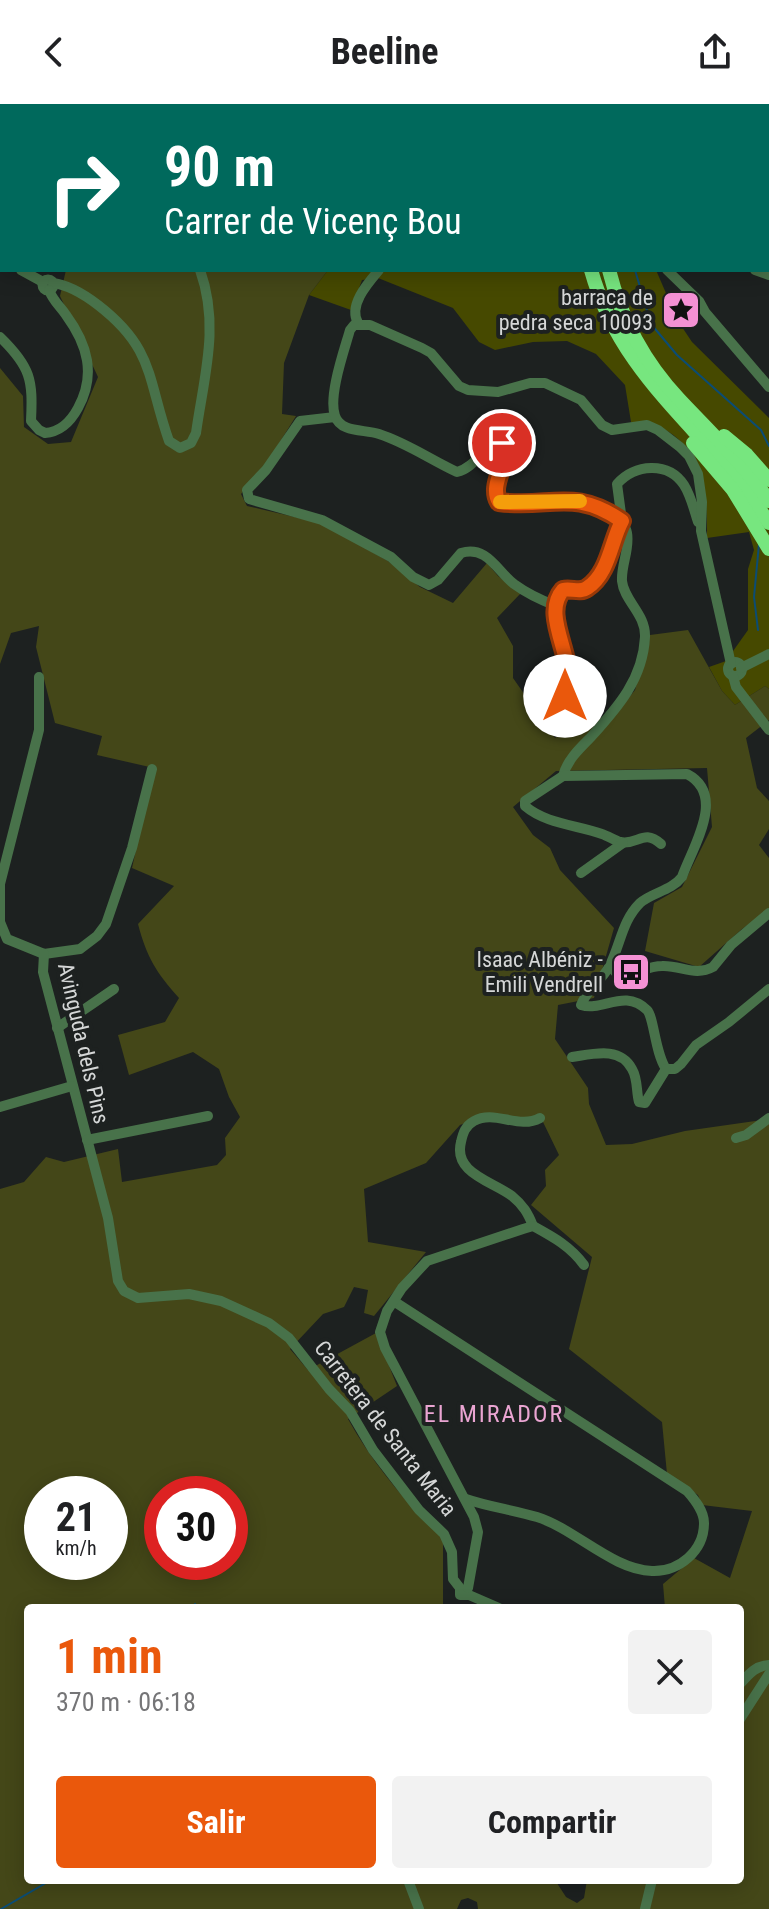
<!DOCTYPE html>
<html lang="es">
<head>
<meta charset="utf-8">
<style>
  :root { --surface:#fff; --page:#f2f2f2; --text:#202124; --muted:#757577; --accent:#ea580c }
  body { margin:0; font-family:"Roboto Condensed",sans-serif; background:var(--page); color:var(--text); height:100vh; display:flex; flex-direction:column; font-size:30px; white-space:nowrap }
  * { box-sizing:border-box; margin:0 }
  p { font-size:26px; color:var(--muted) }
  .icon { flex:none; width:44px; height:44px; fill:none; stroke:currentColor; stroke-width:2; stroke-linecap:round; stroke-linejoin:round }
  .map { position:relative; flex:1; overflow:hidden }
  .panel { position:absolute; left:24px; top:1500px; width:720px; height:280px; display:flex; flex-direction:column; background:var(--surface); border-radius:8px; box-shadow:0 4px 20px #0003 }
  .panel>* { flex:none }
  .top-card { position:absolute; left:0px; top:0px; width:770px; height:168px; box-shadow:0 4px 20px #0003; background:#00695c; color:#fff; overflow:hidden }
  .speed { position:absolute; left:24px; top:1372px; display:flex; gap:16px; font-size:40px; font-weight:700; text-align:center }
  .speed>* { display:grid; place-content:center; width:104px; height:104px; border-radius:50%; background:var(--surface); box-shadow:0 4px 20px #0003; line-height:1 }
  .speed small { font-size:20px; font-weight:400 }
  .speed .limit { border:12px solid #d22; background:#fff; color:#111 }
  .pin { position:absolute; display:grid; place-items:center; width:68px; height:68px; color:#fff; margin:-34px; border:4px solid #fff; border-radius:50%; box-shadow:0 2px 8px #0007 }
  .me { position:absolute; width:88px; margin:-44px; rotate:0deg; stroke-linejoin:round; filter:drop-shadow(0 0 6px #0008) }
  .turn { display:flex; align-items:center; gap:28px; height:168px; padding:0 32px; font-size:36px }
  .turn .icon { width:104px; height:104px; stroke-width:2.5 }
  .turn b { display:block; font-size:56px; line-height:68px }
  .round { display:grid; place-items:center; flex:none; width:84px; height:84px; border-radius:8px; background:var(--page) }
  .overview { display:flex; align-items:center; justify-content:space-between; height:136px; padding:0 32px }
  h1 { font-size:48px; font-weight:700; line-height:60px; color:var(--accent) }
  .cta { display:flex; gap:16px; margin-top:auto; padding:16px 32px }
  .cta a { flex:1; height:92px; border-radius:8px; background:var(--accent); color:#fff; font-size:32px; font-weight:700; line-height:92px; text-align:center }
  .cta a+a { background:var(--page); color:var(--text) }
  header { display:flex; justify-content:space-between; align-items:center; height:104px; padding:0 32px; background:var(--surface); font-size:36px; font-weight:700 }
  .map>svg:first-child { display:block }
  .green { fill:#464900 }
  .forest { fill:#444718; fill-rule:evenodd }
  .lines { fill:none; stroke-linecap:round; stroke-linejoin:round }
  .stream { stroke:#0a4c75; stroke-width:2 }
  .highway-tunnel { stroke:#393c3b; stroke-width:14; stroke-dasharray:14 7; stroke-linecap:butt }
  .minor { stroke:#48724a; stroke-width:10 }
  .highway { stroke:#77e67f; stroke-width:14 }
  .route-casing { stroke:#983908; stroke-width:20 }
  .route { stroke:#ea580c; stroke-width:14 }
  .slow { stroke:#f59e0b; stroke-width:14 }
  .labels { text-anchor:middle; stroke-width:8; stroke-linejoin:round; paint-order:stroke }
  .poi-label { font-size:22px; fill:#d5d7d7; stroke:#1d2120; text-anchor:end }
  .street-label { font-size:22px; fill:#d5d7d7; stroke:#1d2120 }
  .neighbourhood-label { font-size:24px; letter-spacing:2px; fill:#eaa5d2; stroke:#1d2120 }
</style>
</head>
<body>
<header><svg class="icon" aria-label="back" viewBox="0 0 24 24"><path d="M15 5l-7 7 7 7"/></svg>Beeline<svg class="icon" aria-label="share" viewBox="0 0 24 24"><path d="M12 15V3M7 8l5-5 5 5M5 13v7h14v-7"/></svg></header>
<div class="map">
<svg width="769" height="1805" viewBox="0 0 769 1805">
  <rect width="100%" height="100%" fill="#1d2120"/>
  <!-- green -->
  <path class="green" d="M328,166H656L678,217L692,238L769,314V585L765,582L735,601L722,587L709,563L726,557L748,526V465L754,446L749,428L707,434C707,391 706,347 662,324C654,320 641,320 631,318L625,281L596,250L567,237L533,238L495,246L479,238L453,204L378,174L362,176L351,206L309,191Z"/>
  <!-- forest -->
  <path class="forest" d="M66,166H328L309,191L284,259L282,310L296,312L268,357L241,390L247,402L321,419L388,457L420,483L453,499L487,459L498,472L521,489L497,514L513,542V574L555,634L591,607L609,619L635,586L650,531L688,526L722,587L735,601L765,582L769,585V616L746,634L757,684L769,697V725L759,741L769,754V806L742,825L699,863L645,847L654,799L682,783L712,723L707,664L556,667L513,703L533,731L550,744L560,766L614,824L594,894L558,901L555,935L588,984L589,1000L606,1041L632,1040L685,1027L769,1015V1805H478L477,1798L468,1794L461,1796L457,1805H0V1085L24,1078L46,1053L64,1058L118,1045L122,1078L217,1061L226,1051L225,1034L240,1013L229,993L219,965L193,948L129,971L118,931L165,918L179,894C156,868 147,854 138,820L174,782L132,764L154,664L97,651L102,632L55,619L36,543L39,522L11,529L0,560V264L23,292L24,323L48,340L71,338L98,273L60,192ZM490,1009L543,1018L559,1051L545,1066L546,1082L531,1101L592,1153L569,1245L662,1318L667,1370L698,1391L702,1401L752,1407L730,1474L694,1454L663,1480L665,1504H740V1776H587L584,1794L577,1799L566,1793L555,1776H224L210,1780L201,1776H28V1504H447L443,1502V1434C406,1399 373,1360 348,1315L397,1282L376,1229L308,1266L290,1245L323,1210L344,1203L354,1183L368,1186L364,1209L374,1212L426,1148L368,1138L364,1085L426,1059L460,1021ZM42,1390H110V1458H42ZM162,1390H230V1458H162Z"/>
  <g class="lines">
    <!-- stream -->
    <g class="stream">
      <path d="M387,0L390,2"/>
      <path d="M635,166L651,220L677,251L761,326L769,342"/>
      <path d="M758,526L754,493L759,440"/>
      <path d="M195,1504V1500"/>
      <path d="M1,1805L51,1776"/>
    </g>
    <!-- highway-tunnel -->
    <g class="highway-tunnel">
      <path d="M589,2V0"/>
      <path d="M617,2V0"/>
    </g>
    <!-- minor -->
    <g class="minor">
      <path d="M167,0L171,2"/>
      <path d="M241,0L248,2"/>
      <path d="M527,0L530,2"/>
      <path d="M639,0L640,2"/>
      <path d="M724,0L726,2"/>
      <path d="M0,45L2,46"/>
      <path d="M768,65L769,66"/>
      <path d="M768,97L769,98"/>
      <path d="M768,143L769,144"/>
      <path d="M0,154L2,155"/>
      <path d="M21,166L43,178"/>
      <path d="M667,166L699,197L705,208L769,283"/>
      <path d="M755,166L769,171"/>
      <circle cx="48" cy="181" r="5.5"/>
      <path d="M53,179C69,181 85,191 98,201C155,245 147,275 169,337L180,344L191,339L196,329C204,272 220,222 200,166"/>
      <path d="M358,219C348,201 368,179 379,166"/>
      <path d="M0,233C31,263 33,276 31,317L39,326L45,329C61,328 71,317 78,304C96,271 88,241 66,211C60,202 53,197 49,186"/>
      <path d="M335,313L300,317L266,366L247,386L249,395L322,416L391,453L413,473L429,481L438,476L461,449C487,441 497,467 514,480C525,488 541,496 554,501"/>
      <circle cx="735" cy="565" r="7"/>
      <path d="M741,564L769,550"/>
      <path d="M733,572L736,583L769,626"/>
      <path d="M39,573V626L0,780V818L7,835L44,850L80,845L97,832L106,820L132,744L152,665"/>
      <path d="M552,602L565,592L571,578L554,501L563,486H581L590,482L614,442L622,417L617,380C635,360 668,357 684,381C691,392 694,406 698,418"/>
      <path d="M563,672C567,656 580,644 591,633C618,603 643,575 645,533C646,510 624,497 622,477C621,461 630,445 627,429C625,419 620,416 612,410C576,386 539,404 499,398C488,379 511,357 502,339L497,337C482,345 474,364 457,368C431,356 407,339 379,330C364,325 341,329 335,312C328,292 344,247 350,226L354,221H370L422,244L431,249L459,282L468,286L498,288L530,279H545L581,296L602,321L612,326L647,321L658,326L680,343L689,352L698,370L702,398L701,427L731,560"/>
      <path d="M661,740C643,724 638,742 620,738C614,736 608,732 602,730C577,721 546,720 525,702V697L563,672L687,670C727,691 693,742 682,773C671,787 653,788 640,799C622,817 621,839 610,861C603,876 587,885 581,901C603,908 624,884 647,906C654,913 655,949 666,965H675L681,960L696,941L729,918L769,885"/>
      <path d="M581,769L623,739"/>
      <path d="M44,850L43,868L108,1114L118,1177L124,1187L138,1194L189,1190L221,1197L269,1219L289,1234L329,1285L350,1307L373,1346L419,1406L444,1430L452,1448L453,1475L460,1484V1491H469L499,1504"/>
      <path d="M610,862L618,871C634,872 646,862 662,862C681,861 695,873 713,863L731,841L769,809"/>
      <path d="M57,924L114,885"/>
      <path d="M572,953C593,950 620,942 632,965C638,975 636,987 639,998L645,999L666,965"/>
      <path d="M0,1003L72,982"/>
      <path d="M736,1034L746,1031L769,1014"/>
      <path d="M87,1036L208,1012"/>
      <path d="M533,1122C528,1109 523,1101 512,1092C492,1077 453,1069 461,1038C463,1029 465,1022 474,1017C495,1005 518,1026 540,1014"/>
      <path d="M395,1198L687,1387C695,1396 704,1407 704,1419C704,1447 679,1468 652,1467C613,1466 575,1425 537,1413C514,1406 489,1403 466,1395"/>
      <path d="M468,1484L478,1428L474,1413L385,1244L380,1228L387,1207L402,1184L427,1157L523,1125L533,1122C553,1133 570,1142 584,1161"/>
      <path d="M740,1580C749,1570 755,1562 769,1561"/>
      <path d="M740,1615L769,1570"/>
      <path d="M408,1776L419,1805"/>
      <path d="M645,1805L652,1776"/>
    </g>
    <!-- highway -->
    <g class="highway">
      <path d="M591,166C622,277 710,328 769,419"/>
      <path d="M609,166C621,214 644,258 679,295C710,328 743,359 769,397"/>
      <path d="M724,332L747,351L769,376"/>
      <path d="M693,339L733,386L769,445"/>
    </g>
  </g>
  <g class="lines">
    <defs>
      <path id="route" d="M502,339C511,358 488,380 499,398C550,405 573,383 622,417C611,437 609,470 587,484C580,489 571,484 563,486C539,513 581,560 565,592"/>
    </defs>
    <!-- route casing -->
    <use href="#route" class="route-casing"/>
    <!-- route -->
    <use href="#route" class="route"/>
    <!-- slow -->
    <path class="slow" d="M500,398L580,397"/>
  </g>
  <!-- icons -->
  <defs>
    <symbol id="sight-square" viewBox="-11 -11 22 22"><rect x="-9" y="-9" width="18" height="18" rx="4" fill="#f491d4" stroke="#1d2120"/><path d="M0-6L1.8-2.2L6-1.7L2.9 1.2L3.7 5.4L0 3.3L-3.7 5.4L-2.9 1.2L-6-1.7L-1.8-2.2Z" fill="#111"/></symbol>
    <symbol id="bus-square" viewBox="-11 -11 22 22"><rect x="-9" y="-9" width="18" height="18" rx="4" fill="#f491d4" stroke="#1d2120"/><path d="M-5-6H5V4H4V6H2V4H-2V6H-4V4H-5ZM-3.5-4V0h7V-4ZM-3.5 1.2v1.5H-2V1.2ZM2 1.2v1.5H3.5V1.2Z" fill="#111"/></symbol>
  </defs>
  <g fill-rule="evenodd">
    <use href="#sight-square" x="659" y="184" width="44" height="44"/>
    <use href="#bus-square" x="609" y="846" width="44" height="44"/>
  </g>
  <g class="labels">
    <!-- poi labels -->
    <g class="poi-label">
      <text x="653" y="201">barraca de<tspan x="653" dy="25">pedra seca 10093</tspan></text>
      <text x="603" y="863">Isaac Albéniz -<tspan x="603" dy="25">Emili Vendrell</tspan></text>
    </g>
    <!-- street labels -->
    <g class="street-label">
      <text transform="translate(84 939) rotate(77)" y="8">Avinguda dels Pins</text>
      <text transform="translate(386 1324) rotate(52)" y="8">Carretera de Santa Maria</text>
    </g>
    <!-- neighbourhood labels -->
    <g class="neighbourhood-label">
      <text x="494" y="1318">EL MIRADOR</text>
    </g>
  </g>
</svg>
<div class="speed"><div>21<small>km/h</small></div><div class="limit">30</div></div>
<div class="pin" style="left:502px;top:339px;background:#d93025"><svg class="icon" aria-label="arrive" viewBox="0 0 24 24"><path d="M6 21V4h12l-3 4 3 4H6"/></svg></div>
<svg class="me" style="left:565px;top:592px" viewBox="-20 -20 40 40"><circle r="19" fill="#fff"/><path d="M0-13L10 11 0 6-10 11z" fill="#ea580c"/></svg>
<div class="top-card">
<div class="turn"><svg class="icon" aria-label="right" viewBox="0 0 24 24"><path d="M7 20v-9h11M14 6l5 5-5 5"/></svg><div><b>90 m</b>Carrer de Vicenç Bou</div></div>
</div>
<section class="panel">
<div class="overview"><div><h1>1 min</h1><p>370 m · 06:18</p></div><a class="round"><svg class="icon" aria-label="close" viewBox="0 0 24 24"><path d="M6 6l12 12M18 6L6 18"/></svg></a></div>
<div class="cta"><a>Salir</a><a>Compartir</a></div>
</section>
</div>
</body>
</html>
